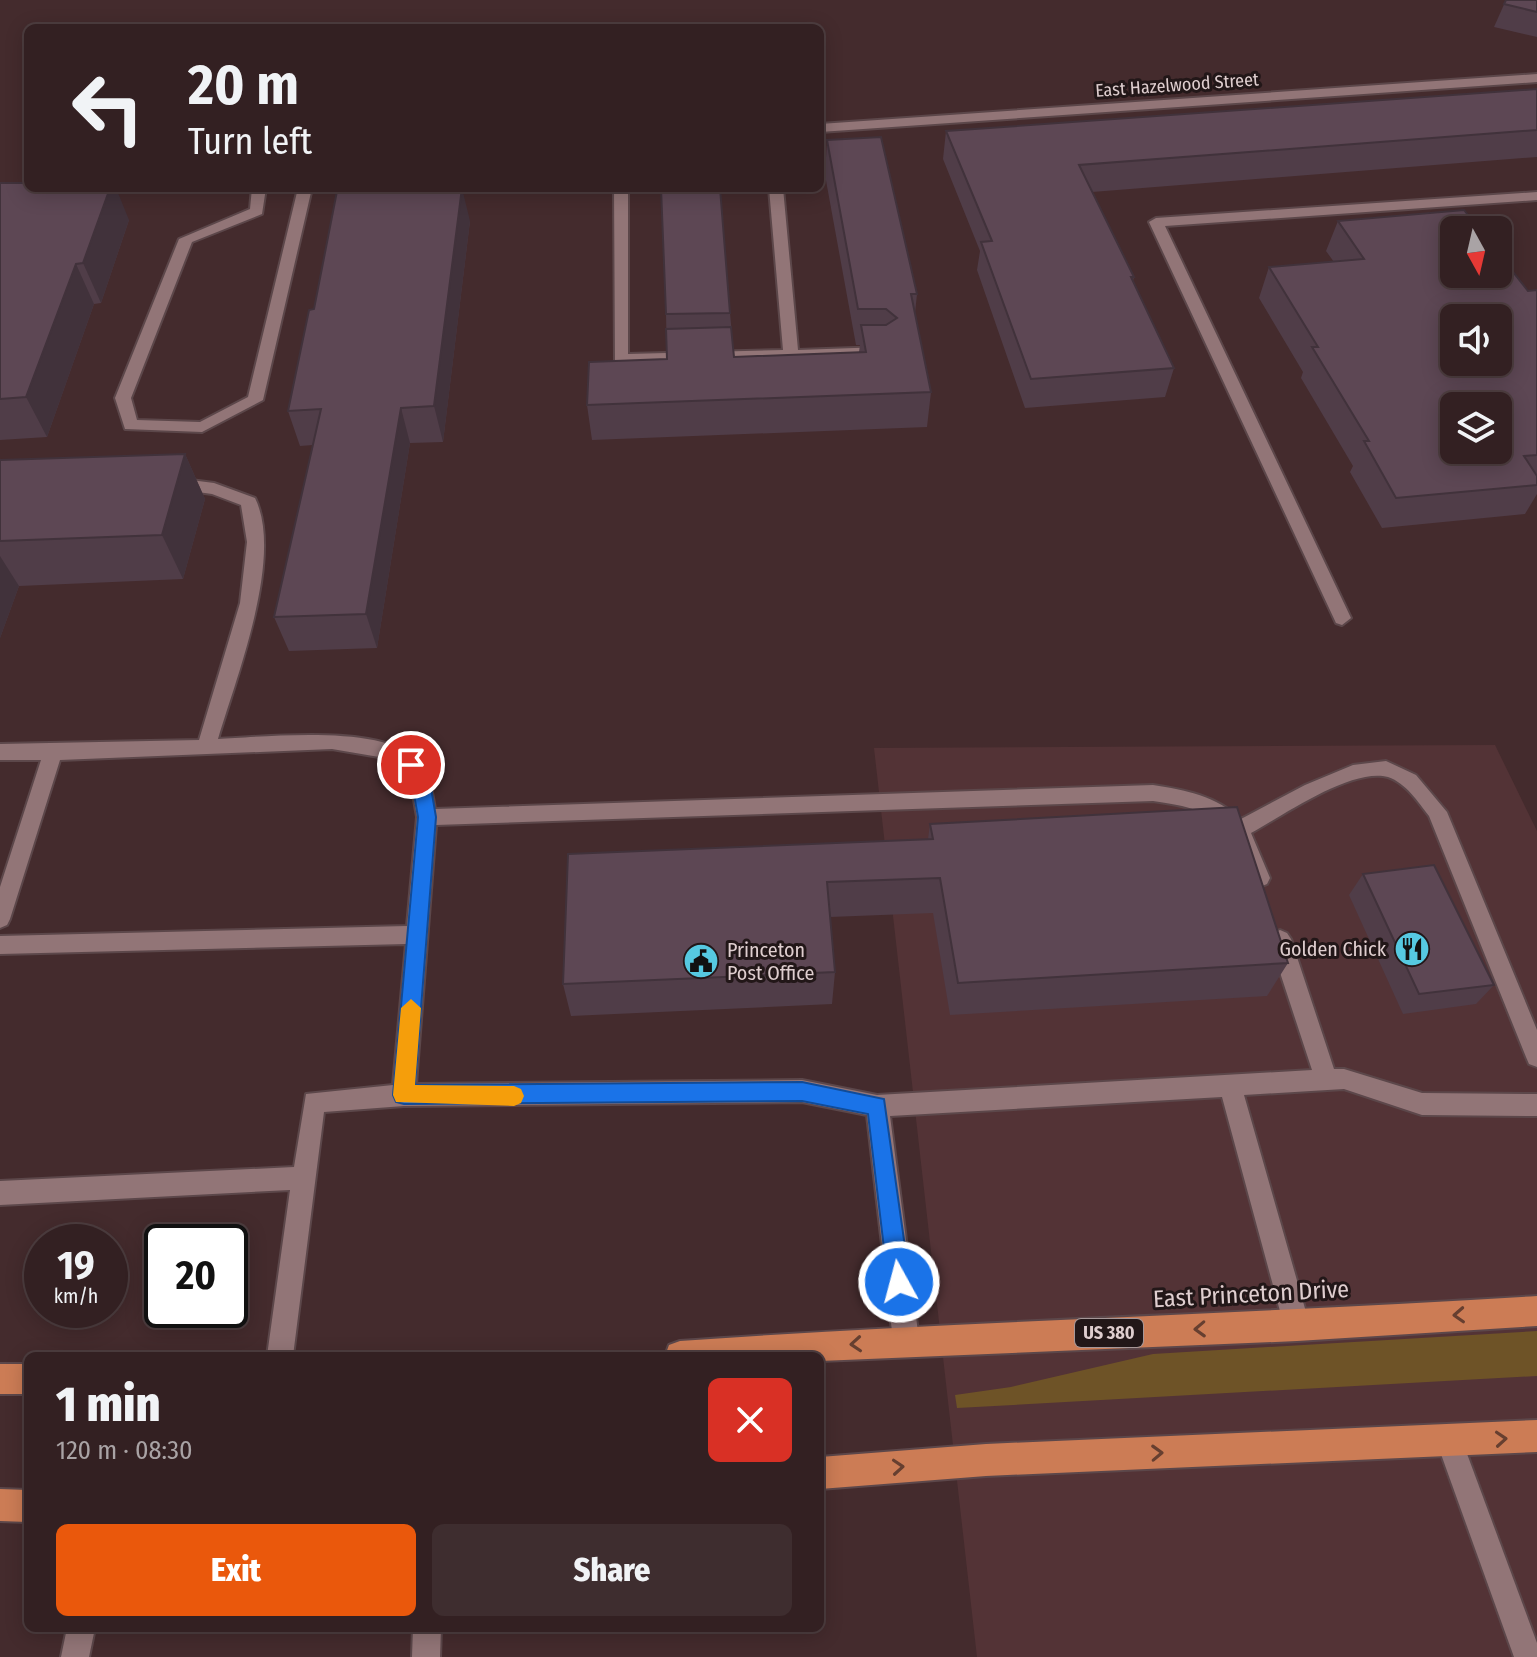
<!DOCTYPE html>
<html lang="en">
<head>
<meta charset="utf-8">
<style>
  :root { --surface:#332022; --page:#3e2d2f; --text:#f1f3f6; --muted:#a9a3a5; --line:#4e3e40; --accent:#ea580c }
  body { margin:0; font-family:"Fira Sans Condensed",sans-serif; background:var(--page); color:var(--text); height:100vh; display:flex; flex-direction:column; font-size:30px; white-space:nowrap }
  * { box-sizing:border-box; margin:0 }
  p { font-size:26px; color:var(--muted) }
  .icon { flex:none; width:44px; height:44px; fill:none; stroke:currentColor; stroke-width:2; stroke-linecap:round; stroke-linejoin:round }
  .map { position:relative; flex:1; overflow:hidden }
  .drawer { position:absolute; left:24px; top:1352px; width:800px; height:280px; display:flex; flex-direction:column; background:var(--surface); border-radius:12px; box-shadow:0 4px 20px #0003,0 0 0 2px var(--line) }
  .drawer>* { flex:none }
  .hud { position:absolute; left:24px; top:24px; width:800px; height:168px; border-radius:12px; box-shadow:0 4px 20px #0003,0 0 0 2px var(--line); background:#332022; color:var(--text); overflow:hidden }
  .needle { width:52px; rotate:172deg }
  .buttons { position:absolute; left:1440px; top:216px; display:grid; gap:16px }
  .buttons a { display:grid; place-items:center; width:72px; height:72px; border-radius:12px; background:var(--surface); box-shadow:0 4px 20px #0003,0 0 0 2px var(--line); font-size:40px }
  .speed { position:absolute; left:24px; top:1224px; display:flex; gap:16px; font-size:40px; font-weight:700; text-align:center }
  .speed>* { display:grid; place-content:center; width:104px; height:104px; border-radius:50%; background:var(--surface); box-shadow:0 4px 20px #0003,0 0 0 2px var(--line); line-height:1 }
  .speed small { font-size:20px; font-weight:400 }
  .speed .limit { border:4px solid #111; border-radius:12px; background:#fff; color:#111 }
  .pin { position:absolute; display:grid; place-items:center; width:68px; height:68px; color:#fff; margin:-34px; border:4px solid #fff; border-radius:50%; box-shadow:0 2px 8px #0007 }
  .me { position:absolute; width:88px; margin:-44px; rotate:353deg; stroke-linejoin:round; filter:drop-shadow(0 0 6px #0008) }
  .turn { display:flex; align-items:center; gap:28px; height:168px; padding:0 32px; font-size:36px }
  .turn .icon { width:104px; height:104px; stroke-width:2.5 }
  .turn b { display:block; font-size:56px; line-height:68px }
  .round { display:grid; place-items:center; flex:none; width:84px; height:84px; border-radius:12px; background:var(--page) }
  .overview { display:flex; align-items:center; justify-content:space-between; height:136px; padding:0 32px }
  h1 { font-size:48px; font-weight:800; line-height:60px }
  .primary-button { display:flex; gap:16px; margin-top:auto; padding:16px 32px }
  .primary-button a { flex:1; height:92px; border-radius:12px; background:var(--accent); color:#fff; font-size:32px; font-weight:800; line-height:92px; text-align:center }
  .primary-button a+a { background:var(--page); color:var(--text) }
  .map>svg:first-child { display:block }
  .built { fill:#533336 }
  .green { fill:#6e5327 }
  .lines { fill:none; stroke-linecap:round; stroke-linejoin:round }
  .minor-casing { stroke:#5c474a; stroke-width:4 }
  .highway-casing { stroke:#5c474a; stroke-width:4 }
  .minor { fill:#927577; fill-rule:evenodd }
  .highway { fill:#cc7c55; fill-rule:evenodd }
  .wall { fill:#503d48 }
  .shaded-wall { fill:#41323b }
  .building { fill:#5d4754; stroke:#41323b; stroke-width:2; fill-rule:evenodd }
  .oneway { stroke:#663f30 }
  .route { fill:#1a73e8; stroke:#114b97; stroke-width:2 }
  .slow { fill:#f59e0b }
  .labels { text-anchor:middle; stroke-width:6; stroke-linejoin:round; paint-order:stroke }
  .far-street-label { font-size:18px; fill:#dfcecf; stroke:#221718 }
  .shield { fill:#221718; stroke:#a69798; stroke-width:2 }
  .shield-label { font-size:18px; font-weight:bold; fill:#dfcecf }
  .poi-label { font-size:20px; fill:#dfcecf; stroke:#221718; text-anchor:end }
  .near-street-label { font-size:24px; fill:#dfcecf; stroke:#221718 }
</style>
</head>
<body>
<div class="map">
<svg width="1537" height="1657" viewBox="0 0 1537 1657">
  <rect width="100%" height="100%" fill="#442b2d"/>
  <!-- built -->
  <path class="built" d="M1495,745L1537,831V1657H977L874,748Z"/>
  <!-- green -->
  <path class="green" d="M1537,1331V1376L957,1408L955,1395L1011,1387L1153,1354Z"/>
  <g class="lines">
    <defs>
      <g id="minor">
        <path d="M1537,74V82L820,132V124Z"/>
        <path d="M252,188H266L262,214L192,242L131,398L137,420L200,422L248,397L298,188H312L263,400L202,432L125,429L115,398L179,239L250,209Z"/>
        <path d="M614,188H628V354L783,350L769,188H783L798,350L883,347L891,352L883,357L615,362Z"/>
        <path d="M1537,192V200L1165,226L1351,618L1342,625L1336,623L1149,222L1156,218Z"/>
        <path d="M175,478L214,483L255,498C284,557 236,678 218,739C264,737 388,723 419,762C430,776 432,792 435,809L1153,785C1186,790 1216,796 1241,819L1305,785L1353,765L1386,761L1416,775L1447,812L1537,1030V1067L1529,1064L1526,1057L1429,816C1418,802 1406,783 1388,777C1352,767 1282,816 1251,833L1270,878L1267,884L1260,887L1253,884C1223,824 1226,811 1153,801L436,825L416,1084L802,1080L877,1095L1312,1070L1269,939L1273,933L1280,930L1287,933L1291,939L1334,1069H1344L1422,1093L1537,1094V1116L1422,1115L1344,1089L1244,1095L1310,1326L1306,1335L1297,1339L1288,1335L1284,1326L1222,1097L890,1116L919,1340L915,1349L906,1353L897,1349L893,1340L867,1115L802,1102L404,1106L324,1112L293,1356H267L290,1190L0,1205V1181L294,1167L306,1094L393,1085L406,944L0,954V936L407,926L417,817L411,783L404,770L385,758L332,749L60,760L10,919L7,925L0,928V887L41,760H0V744L199,740L240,603L247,542L241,505L212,494L169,488L167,484Z"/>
        <path d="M1450,1430L1459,1434L1463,1443L1537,1643V1657H1514L1437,1443L1441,1434Z"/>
        <path d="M67,1628H95L89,1657H61Z"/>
        <path d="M413,1628H441L440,1657H412Z"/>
      </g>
      <g id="highway">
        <path d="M1537,1296V1326L1297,1341L820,1361V1356H665L669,1345L680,1341C965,1321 1251,1314 1537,1296Z"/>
        <rect x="0" y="1364" width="28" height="30"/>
        <path d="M1537,1420V1452L986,1476L820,1489V1457L986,1444Z"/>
        <path d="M0,1489L28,1490V1522L0,1521Z"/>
      </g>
    </defs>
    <!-- minor casing -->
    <use href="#minor" class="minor-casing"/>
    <!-- highway casing -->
    <use href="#highway" class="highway-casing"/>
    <!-- minor -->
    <use href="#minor" class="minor"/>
    <!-- highway -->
    <use href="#highway" class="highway"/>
  </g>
  <!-- wall -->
  <g class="wall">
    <path d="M1506,0H1537V37L1494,27Z"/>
    <path d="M1537,89V157L1092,192L1134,277L1133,281L1174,368L1165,397L1025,408L977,270L980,251L943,159L946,131Z"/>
    <path d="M827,140L917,294L915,313L931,392L927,427L592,440L587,405L667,359L666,314L730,313L734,357L859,352L860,345H856L825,175Z"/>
    <path d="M0,183L129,220L101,303L94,304L47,437L0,440Z"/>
    <path d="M470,221L443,442L410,443L377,648L289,651L274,617L313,445L300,446L288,411L314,309Z"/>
    <path d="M1338,221L1528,291L1537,290V494L1525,514L1382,528L1350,472L1353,466L1301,378L1303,372L1259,298L1269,267L1334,262L1326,251Z"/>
    <path d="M185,454L205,499L183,579L19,586L0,638V460Z"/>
    <path d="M930,824L1288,963L1267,996L950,1015L933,913L830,917L835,972L832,1004L571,1016L563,984L928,839Z"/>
    <path d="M1363,874L1494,985L1476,1004L1403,1014L1349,895Z"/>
  </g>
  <!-- shaded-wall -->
  <g class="shaded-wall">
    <path d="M110,188H116L129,220L101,303L83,263Z"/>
    <path d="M462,188L470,221L443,442L434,406Z"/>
    <path d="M76,264L94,304L47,437L26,397Z"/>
    <path d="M401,408L410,443L377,648L366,614Z"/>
    <path d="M185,454L205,499L183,579L162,535Z"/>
    <path d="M0,556L19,586L0,638Z"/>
  </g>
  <!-- building -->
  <g class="building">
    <path d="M1506,0H1537V12L1504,4Z"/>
    <path d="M1537,89V130L1079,165L1134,277H1131L1174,368L1031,379L981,242L992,241L946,131Z"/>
    <path d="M881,137L917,294H911L931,392L587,405L589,362L667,359L666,329L731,327L734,357L866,352L861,325H886L897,318L886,309H858L827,140Z"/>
    <path d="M0,183H28V188H110L83,263L76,264L26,397L0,399Z"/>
    <path d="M412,188H462L434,406L401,408L366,614L274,617L321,409L288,411L309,310L314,309L337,191Z"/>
    <path d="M661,188H720L730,313L666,314Z"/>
    <path d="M1464,210L1480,230H1454V274H1498V253L1528,291L1537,290V455L1524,456L1537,476V485L1396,498L1364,441H1369L1312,347H1318L1269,267L1364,259L1338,221ZM1454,318H1498V362H1454ZM1454,406H1498V450H1454Z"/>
    <path d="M185,454L162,535L0,541V460Z"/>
    <path d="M1237,807L1288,963L958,983L940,878L827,882L835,972L563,984L568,854L933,839L930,824Z"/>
    <path d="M1434,865L1494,985L1419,994L1363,874Z"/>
  </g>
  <!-- one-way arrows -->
  <defs><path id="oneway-chevron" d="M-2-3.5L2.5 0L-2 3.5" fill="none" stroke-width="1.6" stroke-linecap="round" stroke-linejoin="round" transform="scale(2)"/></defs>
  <g class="oneway">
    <use href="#oneway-chevron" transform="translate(1459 1315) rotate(177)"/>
    <use href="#oneway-chevron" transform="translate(1200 1329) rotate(178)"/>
    <use href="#oneway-chevron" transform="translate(856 1344) rotate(176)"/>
    <use href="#oneway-chevron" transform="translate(1501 1439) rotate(-4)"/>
    <use href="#oneway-chevron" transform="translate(1157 1453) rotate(-2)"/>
    <use href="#oneway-chevron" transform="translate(898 1467) rotate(-4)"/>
  </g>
  <!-- route -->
  <path class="route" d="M411,758L417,760L430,782L436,817L415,1085L802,1082L884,1099L910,1282L907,1290L899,1293L891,1290L888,1282L868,1114L802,1101L404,1104L396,1102L393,1095L418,817L412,783L402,765Z"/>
  <!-- slow -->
  <path class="slow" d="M411,999L421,1008L415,1085L514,1086L521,1089L524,1096L521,1103L514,1106L396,1102L393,1095L401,1008Z"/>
  <!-- icons -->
  <defs>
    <symbol id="restaurant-disc" viewBox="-11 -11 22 22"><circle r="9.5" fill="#56c9e1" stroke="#221718"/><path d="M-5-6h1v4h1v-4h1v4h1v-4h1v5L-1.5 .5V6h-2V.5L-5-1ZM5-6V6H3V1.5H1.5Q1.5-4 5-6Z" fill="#111"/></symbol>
    <symbol id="civic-disc" viewBox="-11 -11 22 22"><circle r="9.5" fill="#56c9e1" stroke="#221718"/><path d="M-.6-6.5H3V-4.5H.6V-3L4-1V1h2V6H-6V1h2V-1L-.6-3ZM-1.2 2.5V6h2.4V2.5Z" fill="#111"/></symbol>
  </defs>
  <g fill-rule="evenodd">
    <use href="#restaurant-disc" x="1392" y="929" width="40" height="40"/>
    <use href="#civic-disc" x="681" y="941" width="40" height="40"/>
  </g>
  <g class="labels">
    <!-- far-street labels -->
    <g class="far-street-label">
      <text transform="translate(1177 85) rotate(-4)" y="6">East Hazelwood Street</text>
    </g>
    <!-- shield labels -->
    <rect class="shield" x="1075" y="1319" width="68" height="28" rx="6"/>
    <g class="shield-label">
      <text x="1109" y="1339">US 380</text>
    </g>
    <!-- poi labels -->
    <g class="poi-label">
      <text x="1386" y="956">Golden Chick</text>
      <text x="727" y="957" text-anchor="start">Princeton<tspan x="727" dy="23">Post Office</tspan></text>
    </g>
    <!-- near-street labels -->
    <g class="near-street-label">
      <text transform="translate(1251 1294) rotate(-3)" y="8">East Princeton Drive</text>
    </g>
  </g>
</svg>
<div class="buttons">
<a><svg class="needle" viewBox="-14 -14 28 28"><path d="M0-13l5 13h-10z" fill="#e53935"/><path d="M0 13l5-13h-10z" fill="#a9a3a5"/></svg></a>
<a><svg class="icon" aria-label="sound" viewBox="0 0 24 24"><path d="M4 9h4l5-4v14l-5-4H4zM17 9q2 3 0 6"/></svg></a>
<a><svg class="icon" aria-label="layers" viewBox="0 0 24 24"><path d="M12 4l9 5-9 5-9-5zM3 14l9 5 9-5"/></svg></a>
</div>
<div class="speed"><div>19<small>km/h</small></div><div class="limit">20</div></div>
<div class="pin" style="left:411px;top:765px;background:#d93025"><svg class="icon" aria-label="arrive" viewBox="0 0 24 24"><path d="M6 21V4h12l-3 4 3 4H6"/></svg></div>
<svg class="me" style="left:899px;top:1282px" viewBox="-20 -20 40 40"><circle r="17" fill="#1a73e8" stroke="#fff" stroke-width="3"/><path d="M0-11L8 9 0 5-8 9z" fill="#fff"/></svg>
<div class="hud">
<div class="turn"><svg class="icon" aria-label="left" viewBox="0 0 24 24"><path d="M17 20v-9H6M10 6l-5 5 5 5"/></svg><div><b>20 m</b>Turn left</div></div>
</div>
<section class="drawer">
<div class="overview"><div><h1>1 min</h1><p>120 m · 08:30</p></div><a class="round" style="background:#d93025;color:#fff"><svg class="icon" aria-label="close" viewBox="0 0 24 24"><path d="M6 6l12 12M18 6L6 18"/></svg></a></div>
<div class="primary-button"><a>Exit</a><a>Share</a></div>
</section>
</div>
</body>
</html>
